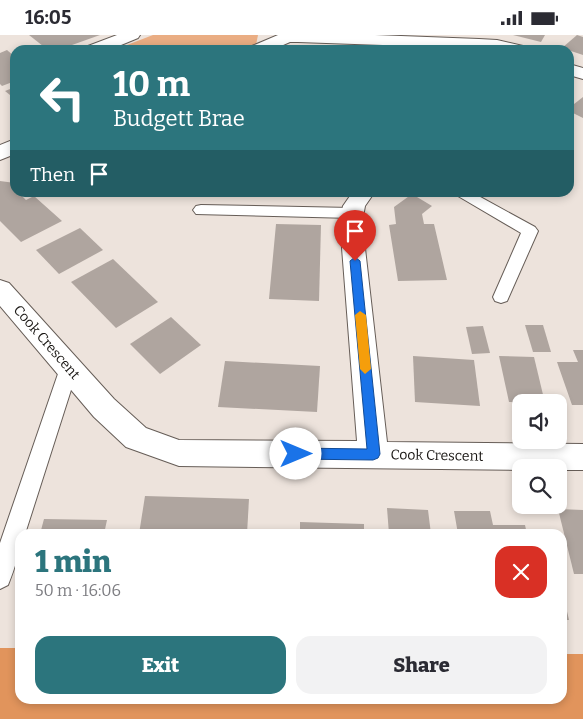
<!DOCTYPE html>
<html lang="en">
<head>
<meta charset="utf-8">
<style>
  :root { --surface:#fff; --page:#f2f2f3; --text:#2b2b33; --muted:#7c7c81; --accent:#2c757d }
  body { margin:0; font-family:Bitter,serif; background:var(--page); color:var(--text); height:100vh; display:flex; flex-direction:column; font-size:19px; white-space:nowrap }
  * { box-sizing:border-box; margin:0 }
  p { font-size:16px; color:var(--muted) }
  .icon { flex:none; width:28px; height:28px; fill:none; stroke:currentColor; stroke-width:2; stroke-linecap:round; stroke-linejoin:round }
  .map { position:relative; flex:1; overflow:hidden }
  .panel { position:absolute; left:15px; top:494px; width:552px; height:175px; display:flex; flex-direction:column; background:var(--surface); border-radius:15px; box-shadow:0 2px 8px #0003 }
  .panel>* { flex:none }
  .top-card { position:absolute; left:10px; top:10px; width:564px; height:152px; border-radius:15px; box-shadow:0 2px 8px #0003; background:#2c757d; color:#fff; overflow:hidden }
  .tools { position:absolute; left:512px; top:359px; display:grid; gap:10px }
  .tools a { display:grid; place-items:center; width:55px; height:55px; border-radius:10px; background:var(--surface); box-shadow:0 2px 8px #0003; font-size:25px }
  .pin { position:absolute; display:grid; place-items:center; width:42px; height:42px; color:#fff; margin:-51px -21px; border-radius:50% 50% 50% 0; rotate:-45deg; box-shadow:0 0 5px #0007 }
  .pin .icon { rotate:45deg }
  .me { position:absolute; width:55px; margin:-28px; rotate:90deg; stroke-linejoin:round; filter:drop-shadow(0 0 4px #0008) }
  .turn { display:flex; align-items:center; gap:18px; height:105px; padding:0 20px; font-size:22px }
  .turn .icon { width:65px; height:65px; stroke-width:2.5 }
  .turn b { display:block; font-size:35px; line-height:42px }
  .then { display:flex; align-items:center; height:48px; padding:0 20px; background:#0003; gap:10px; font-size:19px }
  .round { display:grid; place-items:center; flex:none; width:52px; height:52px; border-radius:15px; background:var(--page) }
  .headline { display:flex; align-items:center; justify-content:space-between; height:85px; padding:0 20px }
  h1 { font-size:30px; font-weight:800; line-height:38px; color:var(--accent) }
  .button { display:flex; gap:10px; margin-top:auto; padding:10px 20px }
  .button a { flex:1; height:58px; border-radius:15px; background:var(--accent); color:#fff; font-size:20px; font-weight:800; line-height:58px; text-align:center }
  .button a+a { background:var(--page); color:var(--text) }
  .status { display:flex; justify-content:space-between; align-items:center; height:35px; padding:0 25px; background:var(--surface); direction:ltr }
  .status svg { height:14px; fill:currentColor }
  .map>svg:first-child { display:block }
  .green { fill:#eaad83 }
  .forest { fill:#e1945c }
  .building { fill:#afa59f }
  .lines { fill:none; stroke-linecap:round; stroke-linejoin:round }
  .lane-casing { stroke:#665d57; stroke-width:2 }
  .street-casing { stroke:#665d57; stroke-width:2 }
  .lane { fill:#fff; fill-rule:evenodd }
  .street { fill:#fff; fill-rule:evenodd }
  .route { fill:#1a73e8; stroke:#114b97 }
  .slow { fill:#f59e0b }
  .labels { text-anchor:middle; stroke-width:4; stroke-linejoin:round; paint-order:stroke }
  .street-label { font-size:14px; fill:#181512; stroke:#fff }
</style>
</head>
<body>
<div class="status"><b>16:05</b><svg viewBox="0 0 49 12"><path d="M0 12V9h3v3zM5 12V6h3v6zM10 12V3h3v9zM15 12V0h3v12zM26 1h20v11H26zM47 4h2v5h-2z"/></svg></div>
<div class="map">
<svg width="583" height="684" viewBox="0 0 583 684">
  <rect width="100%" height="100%" fill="#ede3dc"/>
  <!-- green -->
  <path class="green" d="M153,0H258L256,10L246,15H114Z"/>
  <!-- forest -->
  <path class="forest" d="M0,613H20V664H562L563,619H583V684H0Z"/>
  <!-- building -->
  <g class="building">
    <path d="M29,0H100L58,15H48Z"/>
    <path d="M513,0H545L541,7Z"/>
    <path d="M577,0L583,2V20L562,13Z"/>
    <path d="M7,15L15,22V46L2,51L0,49V18Z"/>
    <path d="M15,52V64L5,56Z"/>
    <path d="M583,62V83L569,76V73Z"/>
    <path d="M0,146L15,148V158H19L26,165L34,161L62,186L21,207L0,186Z"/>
    <path d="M412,159L432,171L422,179L424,189H434L447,245L398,246L389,190L396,189L394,172Z"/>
    <path d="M276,189L321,190L319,266L269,264Z"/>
    <path d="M80,193L103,215L59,239L36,215Z"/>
    <path d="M113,224L158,267L116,293L71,247Z"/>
    <path d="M171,282L201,310L160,339L130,309Z"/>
    <path d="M525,290H543L551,317H533Z"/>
    <path d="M483,291L490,318L472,319L466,292Z"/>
    <path d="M573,315H583V370H572L557,327H578Z"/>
    <path d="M413,321L474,325L480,371L415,367Z"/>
    <path d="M499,321L534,322L545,368L509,367Z"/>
    <path d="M225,326L320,331L317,377L218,372Z"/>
    <path d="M145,461L249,464L247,499H139Z"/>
    <path d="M387,473L428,475L431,499H389Z"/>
    <path d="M558,474L583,475V539H574Z"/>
    <path d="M454,476H490L493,490H525L527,499H458Z"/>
    <path d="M44,484L107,485L104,499H40Z"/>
    <path d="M300,487L364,489V499H300Z"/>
    <path d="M562,559H563L569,585H562Z"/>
  </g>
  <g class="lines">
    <defs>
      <g id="lane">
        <path d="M456,158H473L535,192L538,196L507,266L501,268L495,266L493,262L521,198L458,161Z"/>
        <path d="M201,170L352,173L357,174L360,178L357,182L352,183L196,179L193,175L196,171Z"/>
        <path d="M69,325L76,328L78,333L25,499H20C20,517 15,533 8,550L0,554V508L60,333L62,328Z"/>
      </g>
      <g id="street">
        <path d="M117,0H140L138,3L109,15H86L88,11Z"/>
        <path d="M278,0H375L479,4L497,5L523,11L525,15L298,7H290L272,15H250L252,11Z"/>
        <path d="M569,29L583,33V44L569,40Z"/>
        <path d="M15,104V119L0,125V110Z"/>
        <path d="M352,158H374L365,171L362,187L387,407L583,409V435H559V432H521V435L179,431L126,412L94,382L0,271V245L9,248L114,364L146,393L179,405L357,406L340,187L343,171Z"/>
      </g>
    </defs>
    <!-- lane casing -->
    <use href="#lane" class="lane-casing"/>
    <!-- street casing -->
    <use href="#street" class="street-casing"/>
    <!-- lane -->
    <use href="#lane" class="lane"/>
    <!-- street -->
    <use href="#street" class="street"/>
  </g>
  <!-- route -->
  <path class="route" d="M355,222L360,226L380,419L378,423L373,425L296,424L291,423L289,419L291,415L296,413L367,414L350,226Z"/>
  <!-- slow -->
  <path class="slow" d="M360,276L366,280L371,334L365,339L360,334L355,280Z"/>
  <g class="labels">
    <!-- street labels -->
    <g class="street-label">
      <text transform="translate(47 307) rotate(49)" y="5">Cook Crescent</text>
      <text transform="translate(437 420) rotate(1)" y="5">Cook Crescent</text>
    </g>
  </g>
</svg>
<div class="tools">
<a><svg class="icon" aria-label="sound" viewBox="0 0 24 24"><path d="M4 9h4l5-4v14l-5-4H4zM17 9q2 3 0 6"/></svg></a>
<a><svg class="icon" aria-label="search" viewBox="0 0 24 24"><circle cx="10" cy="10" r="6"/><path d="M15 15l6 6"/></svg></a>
</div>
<div class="pin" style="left:355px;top:226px;background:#d93025"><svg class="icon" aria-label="arrive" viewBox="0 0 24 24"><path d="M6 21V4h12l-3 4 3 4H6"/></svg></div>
<svg class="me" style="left:296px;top:419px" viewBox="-20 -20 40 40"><circle r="19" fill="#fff"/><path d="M0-13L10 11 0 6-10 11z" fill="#1a73e8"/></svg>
<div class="top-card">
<div class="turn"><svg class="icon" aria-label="left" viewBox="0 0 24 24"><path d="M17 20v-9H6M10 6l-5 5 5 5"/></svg><div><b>10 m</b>Budgett Brae</div></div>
<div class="then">Then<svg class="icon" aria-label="arrive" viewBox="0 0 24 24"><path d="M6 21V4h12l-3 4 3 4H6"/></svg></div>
</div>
<section class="panel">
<div class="headline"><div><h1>1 min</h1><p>50 m · 16:06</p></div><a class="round" style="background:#d93025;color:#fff"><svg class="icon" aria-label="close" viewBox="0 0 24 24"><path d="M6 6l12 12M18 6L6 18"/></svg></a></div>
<div class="button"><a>Exit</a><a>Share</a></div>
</section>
</div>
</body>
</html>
